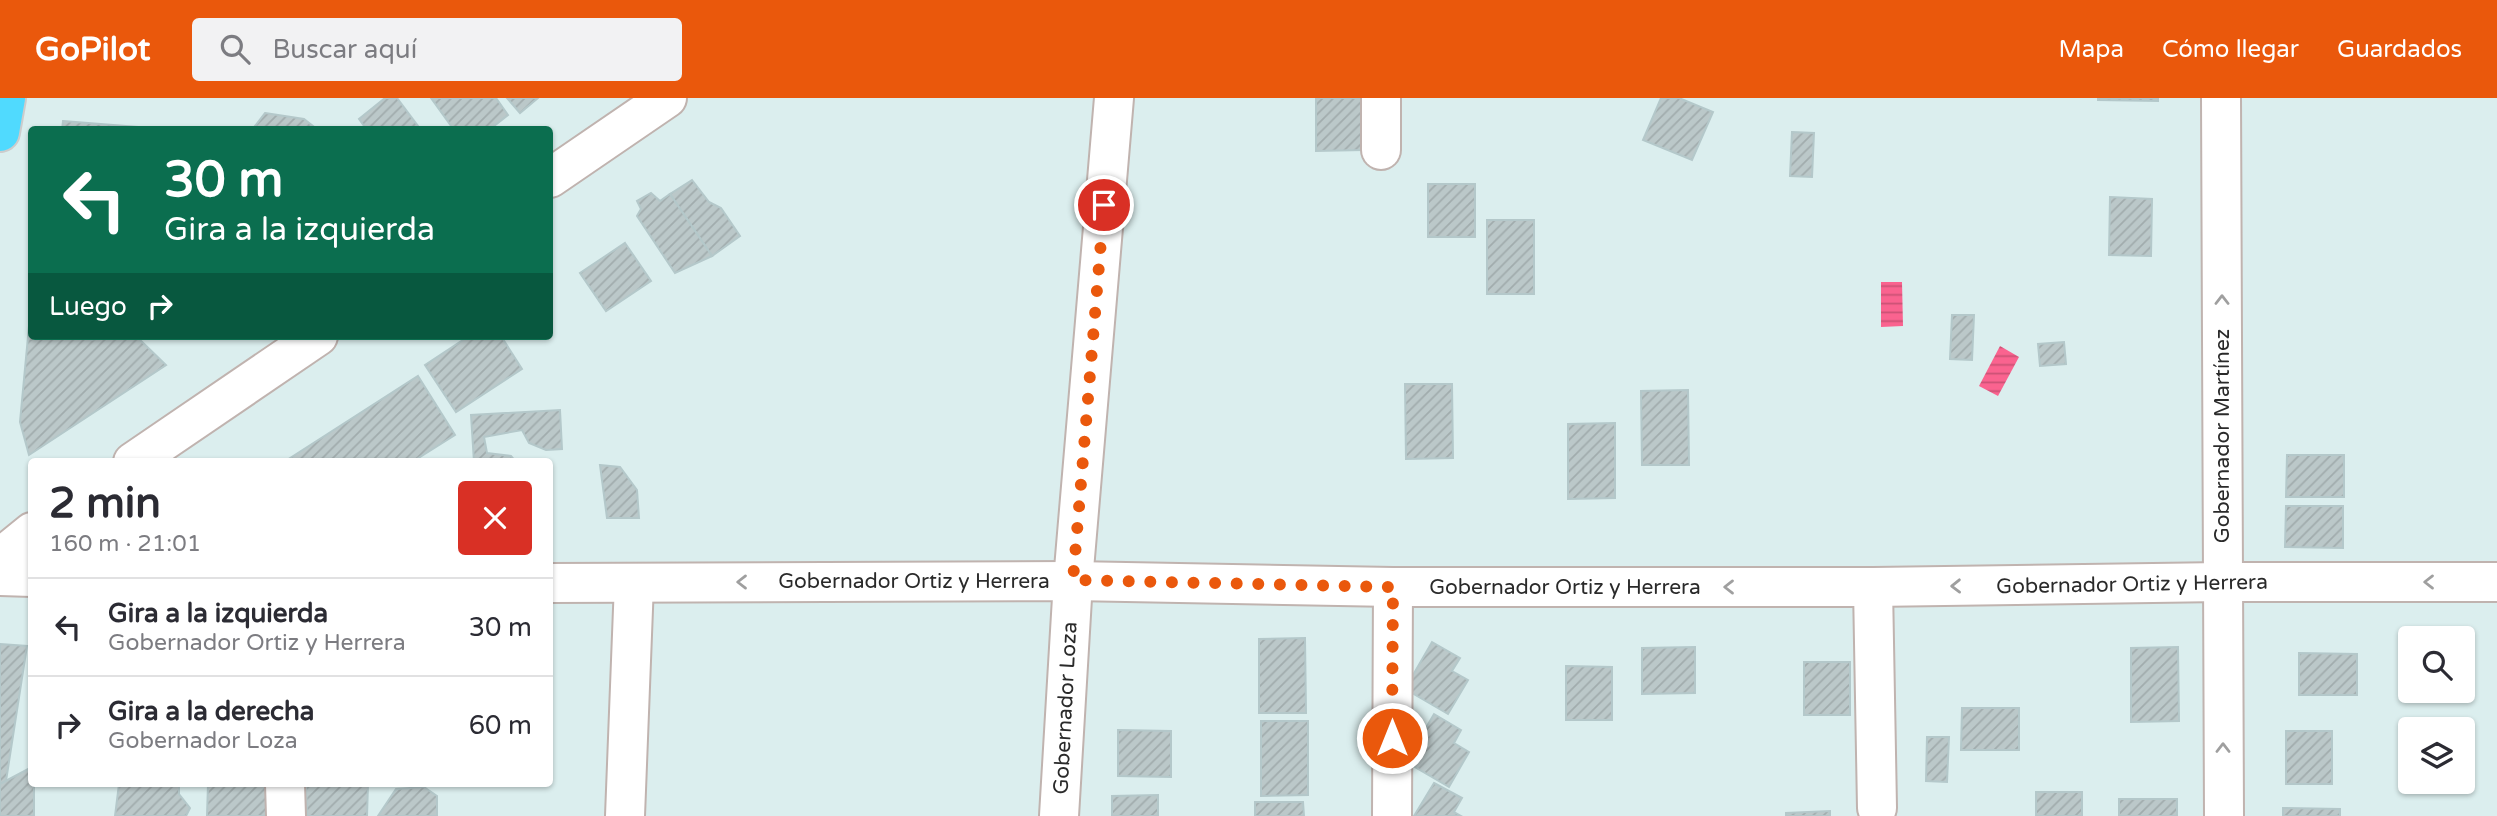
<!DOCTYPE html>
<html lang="es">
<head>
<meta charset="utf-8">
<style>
  :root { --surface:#fff; --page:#f2f2f3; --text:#2b2b33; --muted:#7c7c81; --line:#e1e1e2; --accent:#ea580c }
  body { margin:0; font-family:"Varela Round",sans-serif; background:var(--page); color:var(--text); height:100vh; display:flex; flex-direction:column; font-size:26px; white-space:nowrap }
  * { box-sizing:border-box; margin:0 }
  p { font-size:23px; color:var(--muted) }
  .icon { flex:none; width:38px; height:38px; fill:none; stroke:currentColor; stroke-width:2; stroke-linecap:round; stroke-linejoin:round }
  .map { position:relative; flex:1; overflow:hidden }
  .sheet { position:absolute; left:28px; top:360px; width:525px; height:329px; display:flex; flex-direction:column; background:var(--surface); border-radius:7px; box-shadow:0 2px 5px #0004 }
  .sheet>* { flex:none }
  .guide { position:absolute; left:28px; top:28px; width:525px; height:214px; border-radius:7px; box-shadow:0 2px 5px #0004; background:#0b6e4f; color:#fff; overflow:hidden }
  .buttons { position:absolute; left:2398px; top:528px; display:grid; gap:14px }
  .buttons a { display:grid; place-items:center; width:77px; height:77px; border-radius:7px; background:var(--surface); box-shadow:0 2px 5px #0004; font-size:35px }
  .pin { position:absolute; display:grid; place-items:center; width:60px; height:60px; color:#fff; margin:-30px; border:4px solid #fff; border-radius:50%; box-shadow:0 2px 7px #0007 }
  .me { position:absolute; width:77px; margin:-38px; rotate:0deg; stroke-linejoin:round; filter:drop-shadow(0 0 5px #0008) }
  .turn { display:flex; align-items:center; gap:24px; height:147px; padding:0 21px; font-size:32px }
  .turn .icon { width:91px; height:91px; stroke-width:2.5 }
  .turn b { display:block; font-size:49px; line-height:60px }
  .then { display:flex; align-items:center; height:66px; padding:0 21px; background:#0003; gap:14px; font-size:26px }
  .round { display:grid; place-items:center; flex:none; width:74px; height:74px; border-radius:7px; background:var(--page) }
  .summary { display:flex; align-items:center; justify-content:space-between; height:119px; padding:0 21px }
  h1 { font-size:42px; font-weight:700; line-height:52px }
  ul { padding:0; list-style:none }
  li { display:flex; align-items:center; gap:21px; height:98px; padding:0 21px; border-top:2px solid var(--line) }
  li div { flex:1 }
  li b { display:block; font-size:26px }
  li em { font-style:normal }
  header { display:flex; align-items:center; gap:42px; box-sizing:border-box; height:98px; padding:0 35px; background:var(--accent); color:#fff }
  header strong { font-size:33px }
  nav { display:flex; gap:38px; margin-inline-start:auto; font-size:24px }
  .search { width:490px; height:63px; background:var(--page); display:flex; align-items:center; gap:18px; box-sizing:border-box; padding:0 24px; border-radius:7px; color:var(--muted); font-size:26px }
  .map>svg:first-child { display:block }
  .water { fill:url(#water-rules) }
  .building { fill:url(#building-hatch); stroke:#b4c8ca; stroke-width:2 }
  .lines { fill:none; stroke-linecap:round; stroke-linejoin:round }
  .minor-casing { stroke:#c0b3af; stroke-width:42 }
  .major-casing { stroke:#ccc; stroke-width:42 }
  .minor { stroke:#fff; stroke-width:38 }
  .major { stroke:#50dafe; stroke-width:38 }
  .oneway { stroke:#9f9f9f }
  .route { stroke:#ea580c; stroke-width:12; stroke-dasharray:0 21.6 }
  .labels { text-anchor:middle; stroke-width:6; stroke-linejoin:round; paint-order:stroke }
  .street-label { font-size:21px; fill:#2a2a2a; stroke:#fff }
</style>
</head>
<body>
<header>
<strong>GoPilot</strong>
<div class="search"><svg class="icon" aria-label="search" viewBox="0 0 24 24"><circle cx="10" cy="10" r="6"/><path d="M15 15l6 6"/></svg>Buscar aquí</div>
<nav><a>Mapa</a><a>Cómo llegar</a><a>Guardados</a></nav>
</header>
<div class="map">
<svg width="2497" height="718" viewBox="0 0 2497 718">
  <defs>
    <pattern id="water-rules" width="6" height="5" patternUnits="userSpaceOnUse" patternTransform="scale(1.75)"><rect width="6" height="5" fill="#fa638f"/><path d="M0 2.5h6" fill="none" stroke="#cb5275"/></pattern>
    <pattern id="building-hatch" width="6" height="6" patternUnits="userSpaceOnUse" patternTransform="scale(1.75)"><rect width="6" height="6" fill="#bbc8c9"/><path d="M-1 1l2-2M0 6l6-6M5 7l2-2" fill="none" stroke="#a1acad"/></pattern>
  </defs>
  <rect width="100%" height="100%" fill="#dbeeee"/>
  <!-- water -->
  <g class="water">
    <path d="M1881,184H1902L1903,228L1881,229Z"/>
    <path d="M2000,248L2019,259L1998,298L1979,288Z"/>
  </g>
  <!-- building -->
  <g class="building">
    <path d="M385,0H397L421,32H367L359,21Z"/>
    <path d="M431,0H496L508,17L489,32H454Z"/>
    <path d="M507,0H538L520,15Z"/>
    <path d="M1316,0H1363V52L1316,53Z"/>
    <path d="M1661,0H1679L1713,14L1692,62L1643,42Z"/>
    <path d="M2098,0H2158V3L2098,2Z"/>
    <path d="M265,15L304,21L318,32H252Z"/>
    <path d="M63,23L138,29L141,32H62Z"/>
    <path d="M1792,34L1814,35L1812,79L1790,78Z"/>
    <path d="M692,82L709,104L721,110L740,138L712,158L670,96Z"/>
    <rect x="1428" y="86" width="47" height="53"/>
    <path d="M651,95L660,103L670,96L712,158L675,175L637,118L641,111L637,103Z"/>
    <path d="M2110,99L2152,101L2151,158L2109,157Z"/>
    <rect x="1487" y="122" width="47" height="74"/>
    <path d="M625,145L651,183L606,213L580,175Z"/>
    <path d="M32,196V238H89L91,242L112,238H136L166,267L29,357L20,324Z"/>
    <path d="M1952,217H1974L1972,262L1950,261Z"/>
    <path d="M469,238H501L522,271L456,314L425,267Z"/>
    <path d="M2064,244L2066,266L2040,268L2038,246Z"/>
    <path d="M418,278L455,337L412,364H284Z"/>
    <path d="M1405,286H1452L1453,360L1406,361Z"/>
    <path d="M1688,292L1689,367H1642L1641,293Z"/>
    <path d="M560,312L562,351L546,352L529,345L522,332L484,339L487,355L511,358L516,364H474L471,317Z"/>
    <path d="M1615,325V400L1568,401V326Z"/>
    <path d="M2287,357H2344V399H2286Z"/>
    <path d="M600,367L620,369L637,392L639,420H607Z"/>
    <path d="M2286,408H2343V450L2285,449Z"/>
    <path d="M1305,540L1306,615H1259V541Z"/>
    <path d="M1432,544L1460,560L1452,573L1468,582L1448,616L1405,591Z"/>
    <path d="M0,546L27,548L6,683L0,686Z"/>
    <path d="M1695,549V595L1642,596V550Z"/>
    <path d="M2178,549L2179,623L2131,624V550Z"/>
    <path d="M2299,555L2357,556V597H2299Z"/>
    <rect x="1804" y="564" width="46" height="53"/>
    <path d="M1566,568L1612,569V622H1566Z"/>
    <path d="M1962,610H2019V652H1961Z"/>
    <path d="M1434,616L1461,632L1454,645L1469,654L1449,689L1406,664Z"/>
    <path d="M1261,623H1308V697L1261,698Z"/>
    <path d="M1118,632L1171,633V679L1118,678Z"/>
    <rect x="2286" y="633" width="46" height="53"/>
    <path d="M1927,639H1949L1947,684L1926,683Z"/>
    <path d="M32,669V686H34V718H0V686Z"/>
    <path d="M1434,685L1462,700L1454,714L1461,718H1414Z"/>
    <path d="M119,686H179V696L190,710L186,718H115Z"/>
    <path d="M208,686H273L275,718H207Z"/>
    <path d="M306,686H368L367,718H307Z"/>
    <path d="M424,689L437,698V718H378L396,691Z"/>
    <rect x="2036" y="694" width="46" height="24"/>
    <path d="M1158,697V718H1112V698Z"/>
    <rect x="2119" y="701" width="58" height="17"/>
    <path d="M1255,704H1303L1304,718H1255Z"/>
    <path d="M2283,710L2340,711V718H2283Z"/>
    <path d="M1830,713V718H1786V715Z"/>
  </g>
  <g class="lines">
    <defs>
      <g id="minor">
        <path d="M2221,0L2224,718"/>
        <path d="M1381,52V0"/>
        <path d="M550,80L667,0"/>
        <path d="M133,364L318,238"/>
        <path d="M0,460L32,434"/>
        <path d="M0,478L32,479"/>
        <path d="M550,485L1073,483L1393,489H1873L2222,484H2497"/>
        <path d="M1873,489L1877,710"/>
        <path d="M285,686L286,718"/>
        <path d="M1392,717L1393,489"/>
        <path d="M625,718L634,485"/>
        <path d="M1059,718L1073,483L1114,0"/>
      </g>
      <path id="major" d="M0,34L6,0"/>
    </defs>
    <!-- minor casing -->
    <use href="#minor" class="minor-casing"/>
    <!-- major casing -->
    <use href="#major" class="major-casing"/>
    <!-- minor -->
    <use href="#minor" class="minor"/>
    <!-- major -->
    <use href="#major" class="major"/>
  </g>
  <!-- one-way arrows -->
  <defs><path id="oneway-chevron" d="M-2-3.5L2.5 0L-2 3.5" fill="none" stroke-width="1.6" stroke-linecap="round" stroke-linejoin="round" transform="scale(1.75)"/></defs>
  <g class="oneway">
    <use href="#oneway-chevron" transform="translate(2222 202) rotate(-90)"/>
    <use href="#oneway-chevron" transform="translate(742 484) rotate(180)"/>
    <use href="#oneway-chevron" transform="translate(2429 484) rotate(180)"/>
    <use href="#oneway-chevron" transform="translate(1956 488) rotate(179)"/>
    <use href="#oneway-chevron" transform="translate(1729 489) rotate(-180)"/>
    <use href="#oneway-chevron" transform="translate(2223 650) rotate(-90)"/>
  </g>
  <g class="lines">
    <!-- route -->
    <path class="route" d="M1104,107L1073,482L1393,489L1392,640"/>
  </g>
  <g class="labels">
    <!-- street labels -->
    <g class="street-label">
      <text transform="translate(2222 338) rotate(-90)" y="7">Gobernador Martínez</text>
      <text x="914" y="490">Gobernador Ortiz y Herrera</text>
      <text transform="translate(2132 486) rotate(-1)" y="7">Gobernador Ortiz y Herrera</text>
      <text x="1565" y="496">Gobernador Ortiz y Herrera</text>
      <text transform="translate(1065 610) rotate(-87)" y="7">Gobernador Loza</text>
    </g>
  </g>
</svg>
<div class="buttons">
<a><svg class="icon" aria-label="search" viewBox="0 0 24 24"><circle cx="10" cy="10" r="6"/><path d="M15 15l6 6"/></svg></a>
<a><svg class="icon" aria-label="layers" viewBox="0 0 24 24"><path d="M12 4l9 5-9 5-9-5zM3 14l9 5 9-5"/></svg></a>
</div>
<div class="pin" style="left:1104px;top:107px;background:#d93025"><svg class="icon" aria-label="arrive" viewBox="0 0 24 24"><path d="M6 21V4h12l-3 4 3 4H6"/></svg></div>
<svg class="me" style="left:1392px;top:640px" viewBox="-20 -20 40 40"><circle r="17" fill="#ea580c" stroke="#fff" stroke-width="3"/><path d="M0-11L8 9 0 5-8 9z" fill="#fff"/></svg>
<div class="guide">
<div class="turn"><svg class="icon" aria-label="left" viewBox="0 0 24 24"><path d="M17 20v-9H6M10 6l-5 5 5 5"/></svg><div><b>30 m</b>Gira a la izquierda</div></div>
<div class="then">Luego<svg class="icon" aria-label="right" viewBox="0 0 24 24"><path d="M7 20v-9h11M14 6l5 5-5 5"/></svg></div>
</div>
<section class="sheet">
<div class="summary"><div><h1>2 min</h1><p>160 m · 21:01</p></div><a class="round" style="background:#d93025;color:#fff"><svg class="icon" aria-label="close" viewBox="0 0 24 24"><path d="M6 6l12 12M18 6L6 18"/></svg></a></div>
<ul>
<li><svg class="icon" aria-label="left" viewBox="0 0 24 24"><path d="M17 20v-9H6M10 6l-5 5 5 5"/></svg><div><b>Gira a la izquierda</b><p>Gobernador Ortiz y Herrera</p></div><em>30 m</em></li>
<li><svg class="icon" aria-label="right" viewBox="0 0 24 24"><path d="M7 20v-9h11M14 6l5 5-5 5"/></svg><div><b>Gira a la derecha</b><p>Gobernador Loza</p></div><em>60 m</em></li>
</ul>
</section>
</div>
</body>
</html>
